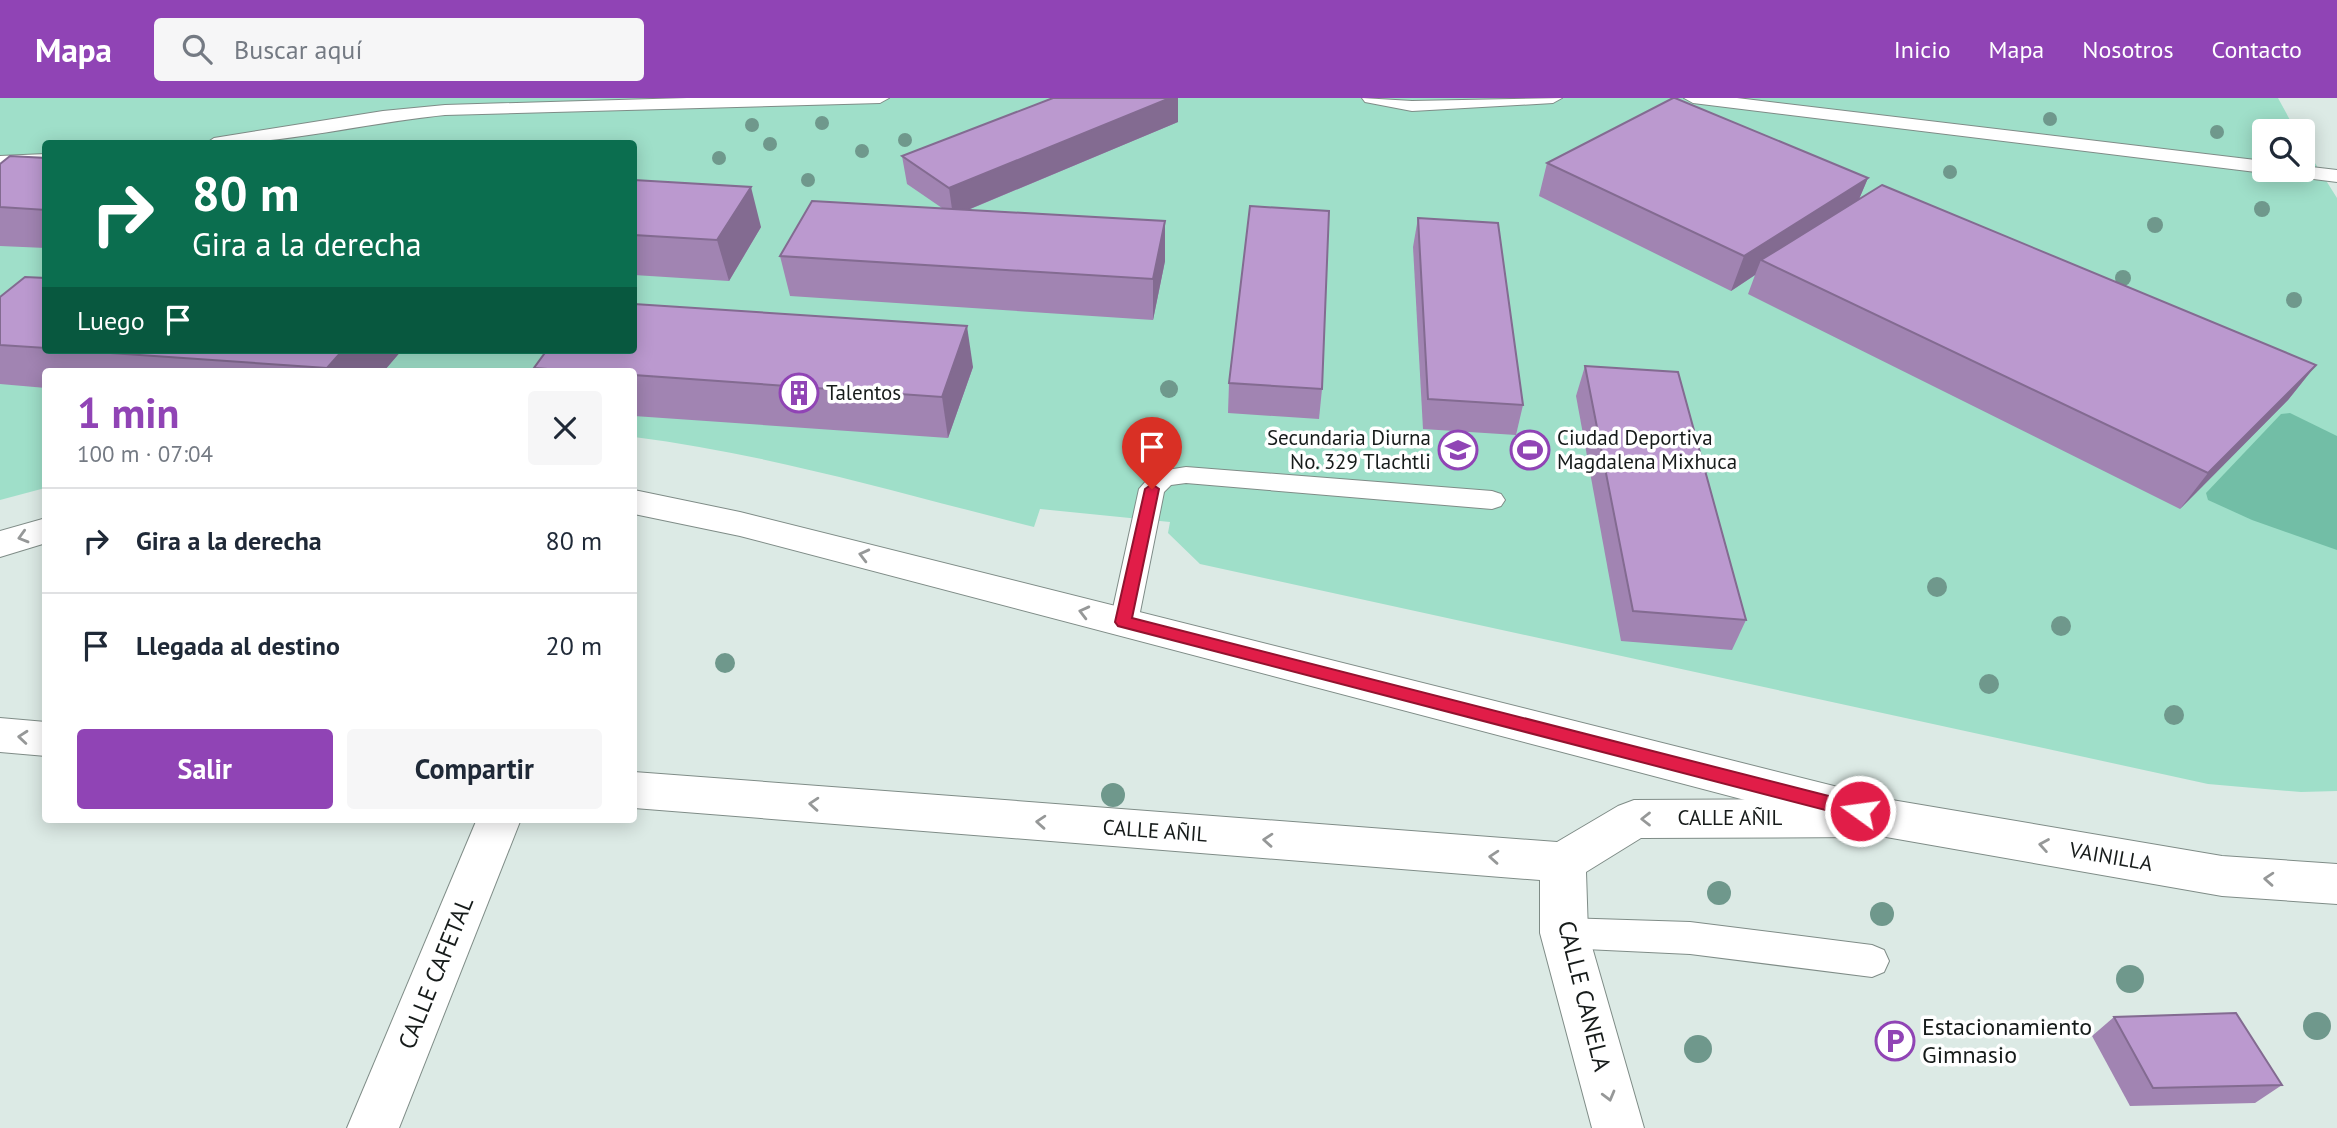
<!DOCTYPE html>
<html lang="es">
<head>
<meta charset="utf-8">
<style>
  :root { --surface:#fff; --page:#f6f6f7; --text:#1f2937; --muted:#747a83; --line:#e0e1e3; --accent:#9044b5 }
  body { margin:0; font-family:"PT Sans",sans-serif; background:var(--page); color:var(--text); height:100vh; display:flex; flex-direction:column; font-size:26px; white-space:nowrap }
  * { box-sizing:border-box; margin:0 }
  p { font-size:23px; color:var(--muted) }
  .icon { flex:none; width:38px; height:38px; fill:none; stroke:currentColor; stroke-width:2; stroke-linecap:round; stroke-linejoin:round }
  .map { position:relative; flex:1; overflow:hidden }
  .panel { position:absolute; left:42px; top:270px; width:595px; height:455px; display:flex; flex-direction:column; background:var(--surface); border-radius:7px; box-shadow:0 4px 18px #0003 }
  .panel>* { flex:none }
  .top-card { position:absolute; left:42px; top:42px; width:595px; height:214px; border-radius:7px; box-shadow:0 4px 18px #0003; background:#0b6e4f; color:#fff; overflow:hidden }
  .controls { position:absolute; left:2252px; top:21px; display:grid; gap:14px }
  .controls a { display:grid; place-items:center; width:63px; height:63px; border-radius:7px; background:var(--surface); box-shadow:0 4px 18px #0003; font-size:35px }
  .pin { position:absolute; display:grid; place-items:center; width:60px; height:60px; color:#fff; margin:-72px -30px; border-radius:50% 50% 50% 0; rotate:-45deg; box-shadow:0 0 7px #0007 }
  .pin .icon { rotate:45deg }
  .me { position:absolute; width:77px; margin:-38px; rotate:284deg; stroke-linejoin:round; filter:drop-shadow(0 0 5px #0008) }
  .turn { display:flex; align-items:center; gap:24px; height:147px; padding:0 35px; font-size:32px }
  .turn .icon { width:91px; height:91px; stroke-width:2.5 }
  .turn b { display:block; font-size:49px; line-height:60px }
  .then { display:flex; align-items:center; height:66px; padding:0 35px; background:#0003; gap:14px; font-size:26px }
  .round { display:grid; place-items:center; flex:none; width:74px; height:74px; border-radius:7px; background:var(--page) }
  .overview { display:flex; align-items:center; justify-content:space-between; height:119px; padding:0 35px }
  h1 { font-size:42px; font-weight:800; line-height:52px; color:var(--accent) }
  .cta { display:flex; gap:14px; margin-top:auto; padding:14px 35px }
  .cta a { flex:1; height:80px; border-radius:7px; background:var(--accent); color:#fff; font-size:28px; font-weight:800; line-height:80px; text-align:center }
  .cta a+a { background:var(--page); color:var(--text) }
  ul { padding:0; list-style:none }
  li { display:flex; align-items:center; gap:21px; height:105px; padding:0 35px; border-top:2px solid var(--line) }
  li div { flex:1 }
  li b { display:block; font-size:26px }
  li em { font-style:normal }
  header { display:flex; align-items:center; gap:42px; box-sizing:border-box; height:98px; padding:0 35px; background:var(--accent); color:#fff }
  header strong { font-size:33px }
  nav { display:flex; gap:38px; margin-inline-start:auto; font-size:24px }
  .search { width:490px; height:63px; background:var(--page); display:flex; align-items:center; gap:18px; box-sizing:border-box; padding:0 24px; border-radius:7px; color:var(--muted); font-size:26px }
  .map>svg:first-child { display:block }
  .green { fill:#9fdfc9; fill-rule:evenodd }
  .water { fill:#72bea6 }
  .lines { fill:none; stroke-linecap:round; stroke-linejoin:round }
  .service-casing { stroke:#7f8c87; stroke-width:2 }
  .minor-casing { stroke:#7f8c87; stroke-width:2 }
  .primary-casing { stroke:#7f8c87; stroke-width:2 }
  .service { fill:#fff; fill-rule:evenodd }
  .minor { fill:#fff; fill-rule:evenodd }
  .primary { fill:#fff; fill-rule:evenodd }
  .tree { fill:#6f988c }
  .wall { fill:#a184b2 }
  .shaded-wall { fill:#836b91 }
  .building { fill:#bb99cf; stroke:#836b91; stroke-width:2 }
  .oneway { stroke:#969898 }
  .route { fill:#e11d48; stroke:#92132f; stroke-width:2 }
  .labels { text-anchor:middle; stroke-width:7; stroke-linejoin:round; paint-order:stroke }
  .poi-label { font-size:21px; fill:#161b1a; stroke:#fff; text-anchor:start }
  .street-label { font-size:21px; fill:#161b1a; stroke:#fff }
  .near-street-label { font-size:24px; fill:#161b1a; stroke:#fff }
  .near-poi-label { font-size:24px; fill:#161b1a; stroke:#fff; text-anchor:start }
</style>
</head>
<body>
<header>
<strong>Mapa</strong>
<div class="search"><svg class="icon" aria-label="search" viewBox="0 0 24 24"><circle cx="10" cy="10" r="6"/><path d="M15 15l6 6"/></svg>Buscar aquí</div>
<nav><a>Inicio</a><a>Mapa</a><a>Nosotros</a><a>Contacto</a></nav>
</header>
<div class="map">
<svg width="2337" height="1030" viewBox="0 0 2337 1030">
  <rect width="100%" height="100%" fill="#dceae5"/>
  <!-- green -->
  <path class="green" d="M0,0H2278L2296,33H2264V72H2303V46L2337,100V693L2301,694L2208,686L1200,466L1168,435L1170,424L1040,411L1034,429C902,396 769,356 634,339V273H46L45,390L0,402ZM46,46H634V252H46Z"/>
  <!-- water -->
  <path class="water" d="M2290,315L2337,338V452L2252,422L2208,402L2206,395L2281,316Z"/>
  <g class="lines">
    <defs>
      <g id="service">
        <path d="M687,0H889L880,5L445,17C365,25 286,46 205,46L214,40L383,13L445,7Z"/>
        <path d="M1362,0L1412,3L1562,0L1553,5L1412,13L1365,4Z"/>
        <path d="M1684,0H1737L2264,63V72H2272L2264,75L1693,5Z"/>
        <path d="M46,56V68L0,70V58Z"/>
        <path d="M2303,68L2337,72V84L2290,78L2280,72H2303Z"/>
        <path d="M1186,369L1492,393L1501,396L1505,402L1501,408L1492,411L1186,385L1171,387L1164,394L1138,524L1134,531L1124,534L1114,531L1110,524L1139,391L1154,374Z"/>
        <path d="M1564,820L1690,824L1872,847L1884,852L1889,863L1884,874L1872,879L1690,856L1564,850L1552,846L1547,835L1552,824Z"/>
      </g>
      <g id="minor">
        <path d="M0,620L46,624V658L0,654Z"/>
        <path d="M634,674L1557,744L1618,708L1634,702L1866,701L1882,707L1888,720L1882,733L1866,739L1641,740L1586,774L1588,835L1644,1030H1592L1540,835V782L634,710Z"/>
        <path d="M477,721H521L399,1030H347Z"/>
      </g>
      <g id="primary">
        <path d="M634,392L740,414L1886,701L2222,758L2337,766V806L2222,798L1886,739L740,438L634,416Z"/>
        <path d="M46,420V445L0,459V433Z"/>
      </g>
    </defs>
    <!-- service casing -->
    <use href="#service" class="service-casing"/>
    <!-- minor casing -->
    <use href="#minor" class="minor-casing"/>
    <!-- primary casing -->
    <use href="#primary" class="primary-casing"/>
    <!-- service -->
    <use href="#service" class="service"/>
    <!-- minor -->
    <use href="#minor" class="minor"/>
    <!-- primary -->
    <use href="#primary" class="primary"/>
  </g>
  <!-- trees -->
  <g class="tree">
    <circle cx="2050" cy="21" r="7"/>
    <circle cx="822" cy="25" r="7"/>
    <circle cx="752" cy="27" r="7"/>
    <circle cx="2217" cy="34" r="7"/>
    <circle cx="905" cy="42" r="7"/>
    <circle cx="770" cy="46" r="7"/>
    <circle cx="862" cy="53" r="7"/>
    <circle cx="719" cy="60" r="7"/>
    <circle cx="1950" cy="74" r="7"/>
    <circle cx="808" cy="82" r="7"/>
    <circle cx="2262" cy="111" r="8"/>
    <circle cx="2155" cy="127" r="8"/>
    <circle cx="2123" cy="180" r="8"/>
    <circle cx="2294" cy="202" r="8"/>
    <circle cx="1169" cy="291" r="9"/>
    <circle cx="1937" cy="489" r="10"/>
    <circle cx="2061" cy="528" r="10"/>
    <circle cx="725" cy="565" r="10"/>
    <circle cx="1989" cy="586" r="10"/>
    <circle cx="2174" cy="617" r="10"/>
    <circle cx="1113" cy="697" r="12"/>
    <circle cx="1719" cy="795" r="12"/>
    <circle cx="1882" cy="816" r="12"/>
    <circle cx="2130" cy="881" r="14"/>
    <circle cx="2317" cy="928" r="14"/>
    <circle cx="1698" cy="951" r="14"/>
  </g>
  <!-- wall -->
  <g class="wall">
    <path d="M1178,24L968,112L1165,163L1153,222L790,198L780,158L942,110L907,86L902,58Z"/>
    <path d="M46,60V150L0,148V66Z"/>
    <path d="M1547,65L1868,80L1859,101L2316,267L2288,302L2180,411L1748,196L1755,177L1731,193L1539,98Z"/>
    <path d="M634,82L761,129L729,183L634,177Z"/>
    <path d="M1418,120L1523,307L1516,337L1423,331L1413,149Z"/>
    <path d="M46,180V252H402L384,273H46V290L0,286V199Z"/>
    <path d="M1585,268L1746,522L1732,552L1621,543L1576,298Z"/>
    <path d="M973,269L948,340L634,318V273H535L534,270Z"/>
    <path d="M1229,285L1322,291L1319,321L1228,315Z"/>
    <path d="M2114,919L2282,987L2255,1005L2130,1008L2092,938Z"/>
  </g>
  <!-- shaded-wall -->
  <g class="shaded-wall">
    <path d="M1170,0H1178V24L953,118L949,90Z"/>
    <path d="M1868,80L1854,113L1761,162L1755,177L1731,193L1744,158Z"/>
    <path d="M751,89L761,129L729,183L717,142Z"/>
    <path d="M1165,123V163L1153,222V181Z"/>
    <path d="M967,228L973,269L948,340L942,299Z"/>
    <path d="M343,252H402L384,273H328L327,270Z"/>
    <path d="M2316,267L2288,302L2180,411L2208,375Z"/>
  </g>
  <!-- building -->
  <g class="building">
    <path d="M1053,0H1170L949,90L902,58Z"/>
    <path d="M1673,0H1675L1868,80L1744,158L1547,65Z"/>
    <path d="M10,58L46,60V112L0,109V66Z"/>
    <path d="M634,82L751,89L717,142L634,137Z"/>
    <path d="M1882,87L2316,267L2208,375L1761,162Z"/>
    <path d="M812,103L1165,123L1153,181L780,158Z"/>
    <path d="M1250,108L1329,113L1322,291L1229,285Z"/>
    <path d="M1418,120L1498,125L1523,307L1428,301Z"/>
    <path d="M25,179L46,180V250L0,247V199Z"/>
    <path d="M634,206L967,228L942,299L634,277V273H574L534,270L547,252H634Z"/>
    <path d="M67,252H343L327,270Z"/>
    <path d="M1585,268L1678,274L1746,522L1633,513Z"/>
    <path d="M2236,915L2282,987L2153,990L2114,919Z"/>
  </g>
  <!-- one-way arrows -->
  <defs><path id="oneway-chevron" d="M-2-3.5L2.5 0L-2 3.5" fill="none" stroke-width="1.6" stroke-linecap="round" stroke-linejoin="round" transform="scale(1.75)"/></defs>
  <g class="oneway">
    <use href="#oneway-chevron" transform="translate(23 439) rotate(164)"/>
    <use href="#oneway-chevron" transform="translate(864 457) rotate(-166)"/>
    <use href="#oneway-chevron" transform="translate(1084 514) rotate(-166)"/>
    <use href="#oneway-chevron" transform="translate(23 639) rotate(-175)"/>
    <use href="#oneway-chevron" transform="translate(814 706) rotate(-176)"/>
    <use href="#oneway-chevron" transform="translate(1646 721) rotate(180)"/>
    <use href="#oneway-chevron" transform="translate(1041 724) rotate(-176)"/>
    <use href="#oneway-chevron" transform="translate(1268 742) rotate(-176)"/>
    <use href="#oneway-chevron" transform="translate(2044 747) rotate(-170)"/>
    <use href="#oneway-chevron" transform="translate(1494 759) rotate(-176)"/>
    <use href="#oneway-chevron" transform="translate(2269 781) rotate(-176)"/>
    <use href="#oneway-chevron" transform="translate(1609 998) rotate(75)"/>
  </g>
  <!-- route -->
  <path class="route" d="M1152,386L1159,391L1132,520L1860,706L1869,713L1860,721L1118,528L1115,524L1145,391Z"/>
  <!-- icons -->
  <defs>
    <symbol id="building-ring" viewBox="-11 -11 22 22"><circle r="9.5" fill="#fff" stroke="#9044b5" stroke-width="1.5"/><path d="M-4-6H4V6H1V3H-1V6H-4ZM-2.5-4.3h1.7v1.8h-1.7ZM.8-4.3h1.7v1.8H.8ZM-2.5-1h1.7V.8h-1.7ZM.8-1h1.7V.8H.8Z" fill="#9044b5"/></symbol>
    <symbol id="school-ring" viewBox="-11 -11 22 22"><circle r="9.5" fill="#fff" stroke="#9044b5" stroke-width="1.5"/><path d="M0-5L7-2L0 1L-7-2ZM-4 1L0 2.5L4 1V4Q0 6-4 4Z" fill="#9044b5"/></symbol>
    <symbol id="stadium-ring" viewBox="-11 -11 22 22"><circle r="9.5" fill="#fff" stroke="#9044b5" stroke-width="1.5"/><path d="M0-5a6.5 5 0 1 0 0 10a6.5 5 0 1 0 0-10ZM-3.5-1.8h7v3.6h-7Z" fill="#9044b5"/></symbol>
    <symbol id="parking-ring" viewBox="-11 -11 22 22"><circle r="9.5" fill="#fff" stroke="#9044b5" stroke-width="1.5"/><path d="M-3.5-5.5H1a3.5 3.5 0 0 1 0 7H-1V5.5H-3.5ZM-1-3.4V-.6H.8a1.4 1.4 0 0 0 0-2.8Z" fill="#9044b5"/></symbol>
  </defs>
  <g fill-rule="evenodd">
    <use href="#building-ring" x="777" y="273" width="44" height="44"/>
    <use href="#school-ring" x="1436" y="330" width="44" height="44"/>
    <use href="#stadium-ring" x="1508" y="330" width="44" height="44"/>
    <use href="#parking-ring" x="1873" y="921" width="44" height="44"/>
  </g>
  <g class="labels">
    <!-- poi labels -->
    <g class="poi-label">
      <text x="826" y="302">Talentos</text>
      <text x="1431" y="347" text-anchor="end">Secundaria Diurna<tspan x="1431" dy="24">No. 329 Tlachtli</tspan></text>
      <text x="1557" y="347">Ciudad Deportiva<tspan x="1557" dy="24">Magdalena Mixhuca</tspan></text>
    </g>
    <!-- street labels -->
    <g class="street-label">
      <text x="1730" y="727">CALLE AÑIL</text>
      <text transform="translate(1155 733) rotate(4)" y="7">CALLE AÑIL</text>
      <text transform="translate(2111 759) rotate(10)" y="7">VAINILLA</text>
    </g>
    <!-- near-street labels -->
    <g class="near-street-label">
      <text transform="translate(436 875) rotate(-68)" y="8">CALLE CAFETAL</text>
      <text transform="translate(1584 898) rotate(76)" y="8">CALLE CANELA</text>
    </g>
    <!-- near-poi labels -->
    <g class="near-poi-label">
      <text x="1922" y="937">Estacionamiento<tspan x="1922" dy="28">Gimnasio</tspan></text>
    </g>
  </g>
</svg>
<div class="controls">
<a><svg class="icon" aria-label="search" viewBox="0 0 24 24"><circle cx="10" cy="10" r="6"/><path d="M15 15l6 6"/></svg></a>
</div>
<div class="pin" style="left:1152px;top:391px;background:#d93025"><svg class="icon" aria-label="arrive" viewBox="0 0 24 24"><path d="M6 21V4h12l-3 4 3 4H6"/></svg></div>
<svg class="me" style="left:1860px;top:713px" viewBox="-20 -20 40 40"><circle r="17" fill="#e11d48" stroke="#fff" stroke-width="3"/><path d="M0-11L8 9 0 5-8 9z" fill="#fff"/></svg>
<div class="top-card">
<div class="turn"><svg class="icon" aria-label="right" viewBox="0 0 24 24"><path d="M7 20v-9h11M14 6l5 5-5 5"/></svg><div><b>80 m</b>Gira a la derecha</div></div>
<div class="then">Luego<svg class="icon" aria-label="arrive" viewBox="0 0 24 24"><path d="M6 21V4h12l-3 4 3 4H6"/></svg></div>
</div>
<section class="panel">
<div class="overview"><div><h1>1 min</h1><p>100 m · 07:04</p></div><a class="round"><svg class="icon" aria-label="close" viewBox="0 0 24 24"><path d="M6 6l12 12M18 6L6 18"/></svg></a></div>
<ul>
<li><svg class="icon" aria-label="right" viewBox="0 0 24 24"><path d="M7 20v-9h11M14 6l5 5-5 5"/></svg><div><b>Gira a la derecha</b></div><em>80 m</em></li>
<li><svg class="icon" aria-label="arrive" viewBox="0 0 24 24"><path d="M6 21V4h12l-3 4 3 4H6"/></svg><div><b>Llegada al destino</b></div><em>20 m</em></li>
</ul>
<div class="cta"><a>Salir</a><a>Compartir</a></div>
</section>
</div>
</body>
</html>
